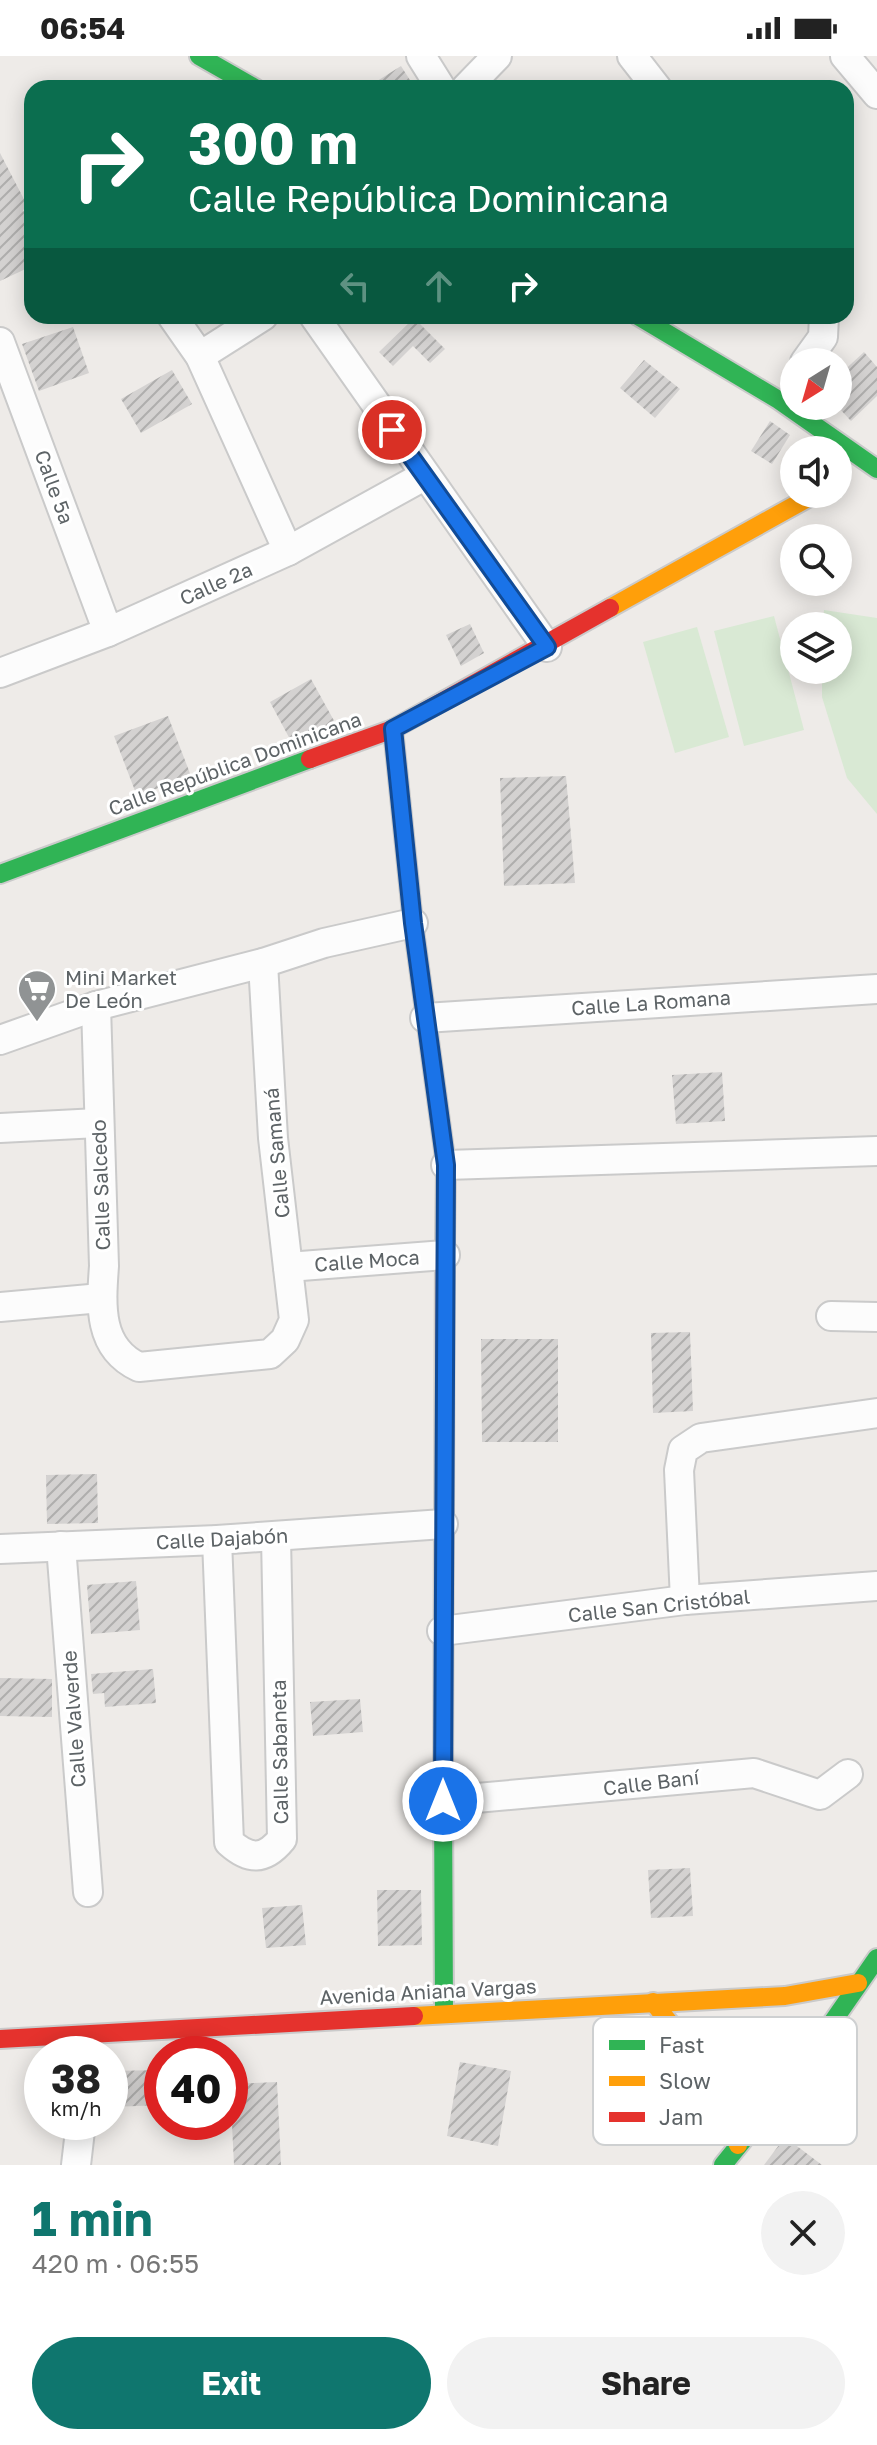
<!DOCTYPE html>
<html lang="en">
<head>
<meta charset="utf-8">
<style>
  :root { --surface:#fff; --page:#f2f2f2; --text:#222; --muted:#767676; --accent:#0f766e }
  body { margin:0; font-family:"Golos Text",sans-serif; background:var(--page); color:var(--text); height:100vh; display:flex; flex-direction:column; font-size:30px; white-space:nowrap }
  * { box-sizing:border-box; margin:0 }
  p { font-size:26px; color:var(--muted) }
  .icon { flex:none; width:44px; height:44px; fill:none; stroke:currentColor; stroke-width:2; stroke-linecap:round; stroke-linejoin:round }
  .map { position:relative; height:2109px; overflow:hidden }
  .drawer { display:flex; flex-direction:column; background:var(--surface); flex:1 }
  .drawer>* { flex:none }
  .guide { position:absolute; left:24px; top:24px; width:830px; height:244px; border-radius:24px; box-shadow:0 4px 20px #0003; background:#0b6e4f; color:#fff; overflow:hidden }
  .needle { width:52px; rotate:217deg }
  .fabs { position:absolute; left:780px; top:292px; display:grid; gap:16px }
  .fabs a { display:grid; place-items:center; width:72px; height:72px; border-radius:50%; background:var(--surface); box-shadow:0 4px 20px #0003; font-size:40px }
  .speed { position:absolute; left:24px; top:1980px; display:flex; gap:16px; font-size:40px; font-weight:700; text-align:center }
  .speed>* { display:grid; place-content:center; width:104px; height:104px; border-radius:50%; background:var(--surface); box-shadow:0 4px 20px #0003; line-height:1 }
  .speed small { font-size:20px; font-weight:400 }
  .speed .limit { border:12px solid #d22; background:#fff; color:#111 }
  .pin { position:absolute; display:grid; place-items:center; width:68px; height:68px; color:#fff; margin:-34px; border:4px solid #fff; border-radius:50%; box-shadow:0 2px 8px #0007 }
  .me { position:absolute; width:88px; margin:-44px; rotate:0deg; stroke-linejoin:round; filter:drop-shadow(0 0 6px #0008) }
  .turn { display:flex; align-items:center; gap:28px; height:168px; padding:0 32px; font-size:36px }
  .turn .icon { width:104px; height:104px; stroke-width:2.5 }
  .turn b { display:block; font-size:56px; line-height:68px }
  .lanes { display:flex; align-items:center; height:76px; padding:0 32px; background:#0003; justify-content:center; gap:40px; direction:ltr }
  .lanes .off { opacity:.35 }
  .round { display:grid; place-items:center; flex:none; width:84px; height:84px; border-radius:42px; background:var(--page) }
  .summary { display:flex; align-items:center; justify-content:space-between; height:136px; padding:0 32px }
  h1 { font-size:48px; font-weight:700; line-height:60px; color:var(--accent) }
  .primary-button { display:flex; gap:16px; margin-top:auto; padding:16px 32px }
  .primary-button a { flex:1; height:92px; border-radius:48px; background:var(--accent); color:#fff; font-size:32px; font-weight:700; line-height:92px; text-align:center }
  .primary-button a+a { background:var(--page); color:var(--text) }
  .status { display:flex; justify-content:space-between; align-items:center; height:56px; padding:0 40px; background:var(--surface); direction:ltr }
  .status svg { height:22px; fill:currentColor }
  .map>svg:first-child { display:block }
  .pitch { fill:#d9e9d4 }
  .building { fill:url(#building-hatch) }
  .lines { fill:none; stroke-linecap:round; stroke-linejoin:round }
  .street-casing { stroke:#cacaca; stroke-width:32 }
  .fast-casing { stroke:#cacaca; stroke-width:22 }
  .slow-casing { stroke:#cacaca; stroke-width:22 }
  .jam-casing { stroke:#cacaca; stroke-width:22 }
  .street { stroke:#fcfcfc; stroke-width:28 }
  .fast { stroke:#30b455; stroke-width:18 }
  .slow { stroke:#ff9f0a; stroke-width:18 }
  .jam { stroke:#e5322d; stroke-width:18 }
  .route-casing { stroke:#114b97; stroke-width:20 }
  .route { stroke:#1a73e8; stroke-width:14 }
  .labels { text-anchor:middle; stroke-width:6; stroke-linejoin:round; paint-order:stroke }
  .street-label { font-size:20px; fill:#5d6366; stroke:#fff }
  .poi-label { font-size:20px; fill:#5d6366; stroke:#fff; text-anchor:start }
  .key { fill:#fff; stroke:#ced0d1; stroke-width:2 }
  .key-label { font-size:22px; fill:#5d6366 }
</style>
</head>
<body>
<div class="status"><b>06:54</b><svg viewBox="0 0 49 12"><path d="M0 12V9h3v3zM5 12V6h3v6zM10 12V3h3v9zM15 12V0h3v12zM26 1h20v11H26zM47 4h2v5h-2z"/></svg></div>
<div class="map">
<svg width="877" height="2109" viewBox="0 0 877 2109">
  <defs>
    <pattern id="building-hatch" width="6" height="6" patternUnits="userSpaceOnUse" patternTransform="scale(2)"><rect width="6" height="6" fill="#d4d2d1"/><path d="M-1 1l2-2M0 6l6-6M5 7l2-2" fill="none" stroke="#afaead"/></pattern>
  </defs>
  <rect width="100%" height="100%" fill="#eeebe8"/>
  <!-- pitch -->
  <g class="pitch">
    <path d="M824,554L877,562V758L847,722L822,641V614H838V570H823Z"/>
    <path d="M774,560L804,674L744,690L714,575Z"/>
    <path d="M697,571L729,681L675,697L643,586Z"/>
  </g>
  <!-- building -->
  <g class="building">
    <path d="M401,10L415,32H366Z"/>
    <path d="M0,97L28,151L23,154L32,172V210L0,225Z"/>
    <path d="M414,262L445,293L430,307L413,290L393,310L379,296Z"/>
    <path d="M73,271L89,317L39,335L22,288Z"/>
    <path d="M864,296L877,311V340L851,365L838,351V320Z"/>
    <path d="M644,304L680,333L655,362L620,332Z"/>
    <path d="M172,314L192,348L141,377L121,343Z"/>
    <path d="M770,365L790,379L772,408L751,395Z"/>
    <path d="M470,568L484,597L461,610L446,579Z"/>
    <path d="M311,623L337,670L292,687L270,646Z"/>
    <path d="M168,660L191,720L137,740L114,680Z"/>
    <path d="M566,720L575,827L504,830L500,722Z"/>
    <path d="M722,1016L725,1065L676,1068L672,1019Z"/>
    <path d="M690,1276L693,1355L653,1357L651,1277Z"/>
    <path d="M481,1283H558V1386H482Z"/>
    <path d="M97,1418L98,1467L47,1468L46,1419Z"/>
    <path d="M136,1525L140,1574L91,1578L87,1529Z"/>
    <path d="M153,1613L156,1647L105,1651L104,1637L93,1638L91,1618Z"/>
    <path d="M0,1622L52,1623V1661L0,1660Z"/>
    <path d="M360,1643L363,1676L313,1680L310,1646Z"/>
    <path d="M690,1812L693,1860L651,1862L648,1814Z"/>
    <path d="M377,1834H421L422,1889L378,1890Z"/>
    <path d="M302,1849L306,1889L266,1892L262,1852Z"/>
    <path d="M460,2006L511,2015L498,2090L447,2080Z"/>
    <path d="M162,2014V2049L112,2051L111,2015Z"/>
    <path d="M277,2026L281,2109H234L230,2028Z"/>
    <path d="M785,2081L822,2109H764Z"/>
  </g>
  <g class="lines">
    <defs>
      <g id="street">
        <path d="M421,0L441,32"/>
        <path d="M632,0L657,32"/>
        <path d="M845,0L877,38"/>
        <path d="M466,32L497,0"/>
        <path d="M172,260L200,300L288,495"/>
        <path d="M314,260L547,591"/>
        <path d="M0,286L108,576"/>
        <path d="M200,300L263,260"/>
        <path d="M805,306L823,281L824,260"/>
        <path d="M0,617L108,576L288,495L424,420"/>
        <path d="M96,950L104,1210C101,1250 98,1292 139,1311L270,1298L285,1284L294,1264L273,1082L263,907"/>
        <path d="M425,962L877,933"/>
        <path d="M0,984L96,950L263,907L324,887L413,867"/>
        <path d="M0,1072L98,1067"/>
        <path d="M446,1109L877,1095"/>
        <path d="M288,1211L445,1199"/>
        <path d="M0,1251L101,1242"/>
        <path d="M831,1260L877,1261"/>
        <path d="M217,1484L229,1786C249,1804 264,1805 282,1783L276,1481"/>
        <path d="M61,1490L88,1836"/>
        <path d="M0,1493L217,1484L443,1468"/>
        <path d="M685,1544L679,1414L683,1394L701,1382L877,1357"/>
        <path d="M442,1575L685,1544L877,1530"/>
        <path d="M443,1745L754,1717L820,1739L848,1718"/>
        <path d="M76,2109L81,2066"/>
      </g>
      <g id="fast">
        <path d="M199,0L255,32"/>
        <path d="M638,260L777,343L877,413"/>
        <path d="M0,818L310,703"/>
        <path d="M443,1739L444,1958"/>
        <path d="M723,2109L795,2020L877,1902"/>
      </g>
      <g id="slow">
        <path d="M610,552L815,438"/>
        <path d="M393,673L413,867L446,1109L445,1188"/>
        <path d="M653,1946L718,2028L738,2089"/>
        <path d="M414,1960L785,1940L858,1927"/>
      </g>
      <g id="jam">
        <path d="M310,703L393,673L610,552"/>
        <path d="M443,1739L445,1188"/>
        <path d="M0,1983L414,1960"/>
      </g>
    </defs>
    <!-- street casing -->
    <use href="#street" class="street-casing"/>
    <!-- fast casing -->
    <use href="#fast" class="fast-casing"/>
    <!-- slow casing -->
    <use href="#slow" class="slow-casing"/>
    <!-- jam casing -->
    <use href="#jam" class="jam-casing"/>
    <!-- street -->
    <use href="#street" class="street"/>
    <!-- fast -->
    <use href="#fast" class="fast"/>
    <!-- slow -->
    <use href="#slow" class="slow"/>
    <!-- jam -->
    <use href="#jam" class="jam"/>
  </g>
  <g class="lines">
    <defs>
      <path id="route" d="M392,374L547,591L393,673L413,867L446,1109L443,1745"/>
    </defs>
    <!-- route casing -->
    <use href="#route" class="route-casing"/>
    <!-- route -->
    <use href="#route" class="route"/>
  </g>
  <!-- icons -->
  <defs>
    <symbol id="supermarket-pin" viewBox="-11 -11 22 30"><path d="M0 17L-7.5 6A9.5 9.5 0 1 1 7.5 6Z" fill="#909394" stroke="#fff"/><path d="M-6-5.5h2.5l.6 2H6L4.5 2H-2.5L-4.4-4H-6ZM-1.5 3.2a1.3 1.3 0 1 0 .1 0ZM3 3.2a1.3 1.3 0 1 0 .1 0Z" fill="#fff"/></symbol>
  </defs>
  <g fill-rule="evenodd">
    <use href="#supermarket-pin" x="15" y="911" width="44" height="60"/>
  </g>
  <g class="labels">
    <!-- street labels -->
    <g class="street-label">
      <text transform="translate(54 431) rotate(70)" y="7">Calle 5ª</text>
      <text transform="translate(216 528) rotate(-24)" y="7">Calle 2ª</text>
      <text transform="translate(235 708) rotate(-20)" y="7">Calle República Dominicana</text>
      <text transform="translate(651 947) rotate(-4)" y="7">Calle La Romana</text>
      <text transform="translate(277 1097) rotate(-95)" y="7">Calle Samaná</text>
      <text transform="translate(101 1129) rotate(-92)" y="7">Calle Salcedo</text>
      <text transform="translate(367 1205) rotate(-4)" y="7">Calle Moca</text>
      <text transform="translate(222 1483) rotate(-3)" y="7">Calle Dajabón</text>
      <text transform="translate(659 1550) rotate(-6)" y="7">Calle San Cristóbal</text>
      <text transform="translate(74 1663) rotate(-94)" y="7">Calle Valverde</text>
      <text transform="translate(280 1696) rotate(-91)" y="7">Calle Sabaneta</text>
      <text transform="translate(651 1727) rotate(-7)" y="7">Calle Baní</text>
      <text transform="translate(428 1936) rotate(-3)" y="7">Avenida Aniana Vargas</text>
    </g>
    <!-- poi labels -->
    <g class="poi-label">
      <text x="65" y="929">Mini Market<tspan x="65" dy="23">De León</tspan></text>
    </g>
  </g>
  <!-- legend -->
  <rect x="593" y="1961" width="264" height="128" rx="12" class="key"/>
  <rect x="609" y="1984" width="36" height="10" fill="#30b455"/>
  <rect x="609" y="2020" width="36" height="10" fill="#ff9f0a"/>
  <rect x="609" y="2056" width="36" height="10" fill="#e5322d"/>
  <g class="key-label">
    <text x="659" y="1997">Fast</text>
    <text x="659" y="2033">Slow</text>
    <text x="659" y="2069">Jam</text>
  </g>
</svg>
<div class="fabs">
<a><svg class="needle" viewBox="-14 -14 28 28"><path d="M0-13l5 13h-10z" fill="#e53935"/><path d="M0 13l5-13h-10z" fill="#767676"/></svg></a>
<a><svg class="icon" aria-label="sound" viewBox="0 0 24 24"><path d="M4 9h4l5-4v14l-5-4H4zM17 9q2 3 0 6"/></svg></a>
<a><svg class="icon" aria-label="search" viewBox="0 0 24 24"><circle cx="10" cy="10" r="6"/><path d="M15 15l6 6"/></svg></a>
<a><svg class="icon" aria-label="layers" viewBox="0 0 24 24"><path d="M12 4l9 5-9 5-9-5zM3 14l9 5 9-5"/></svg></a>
</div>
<div class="speed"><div>38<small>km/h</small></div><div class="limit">40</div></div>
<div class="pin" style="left:392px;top:374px;background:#d93025"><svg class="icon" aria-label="arrive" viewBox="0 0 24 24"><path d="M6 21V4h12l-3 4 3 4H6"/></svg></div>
<svg class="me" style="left:443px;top:1745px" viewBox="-20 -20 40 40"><circle r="17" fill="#1a73e8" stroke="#fff" stroke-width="3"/><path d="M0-11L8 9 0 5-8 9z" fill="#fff"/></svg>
<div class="guide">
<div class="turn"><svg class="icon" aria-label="right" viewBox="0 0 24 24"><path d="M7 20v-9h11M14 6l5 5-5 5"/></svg><div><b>300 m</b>Calle República Dominicana</div></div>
<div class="lanes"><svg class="icon off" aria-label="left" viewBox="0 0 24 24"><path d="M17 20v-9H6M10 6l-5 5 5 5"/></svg><svg class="icon off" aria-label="ahead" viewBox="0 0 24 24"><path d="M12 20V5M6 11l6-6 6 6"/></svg><svg class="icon" aria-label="right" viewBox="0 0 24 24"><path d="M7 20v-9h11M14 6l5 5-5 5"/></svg></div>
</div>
</div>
<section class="drawer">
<div class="summary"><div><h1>1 min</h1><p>420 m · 06:55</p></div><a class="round"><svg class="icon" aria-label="close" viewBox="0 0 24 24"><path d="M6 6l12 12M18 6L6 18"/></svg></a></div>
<div class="primary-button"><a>Exit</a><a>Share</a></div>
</section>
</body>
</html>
